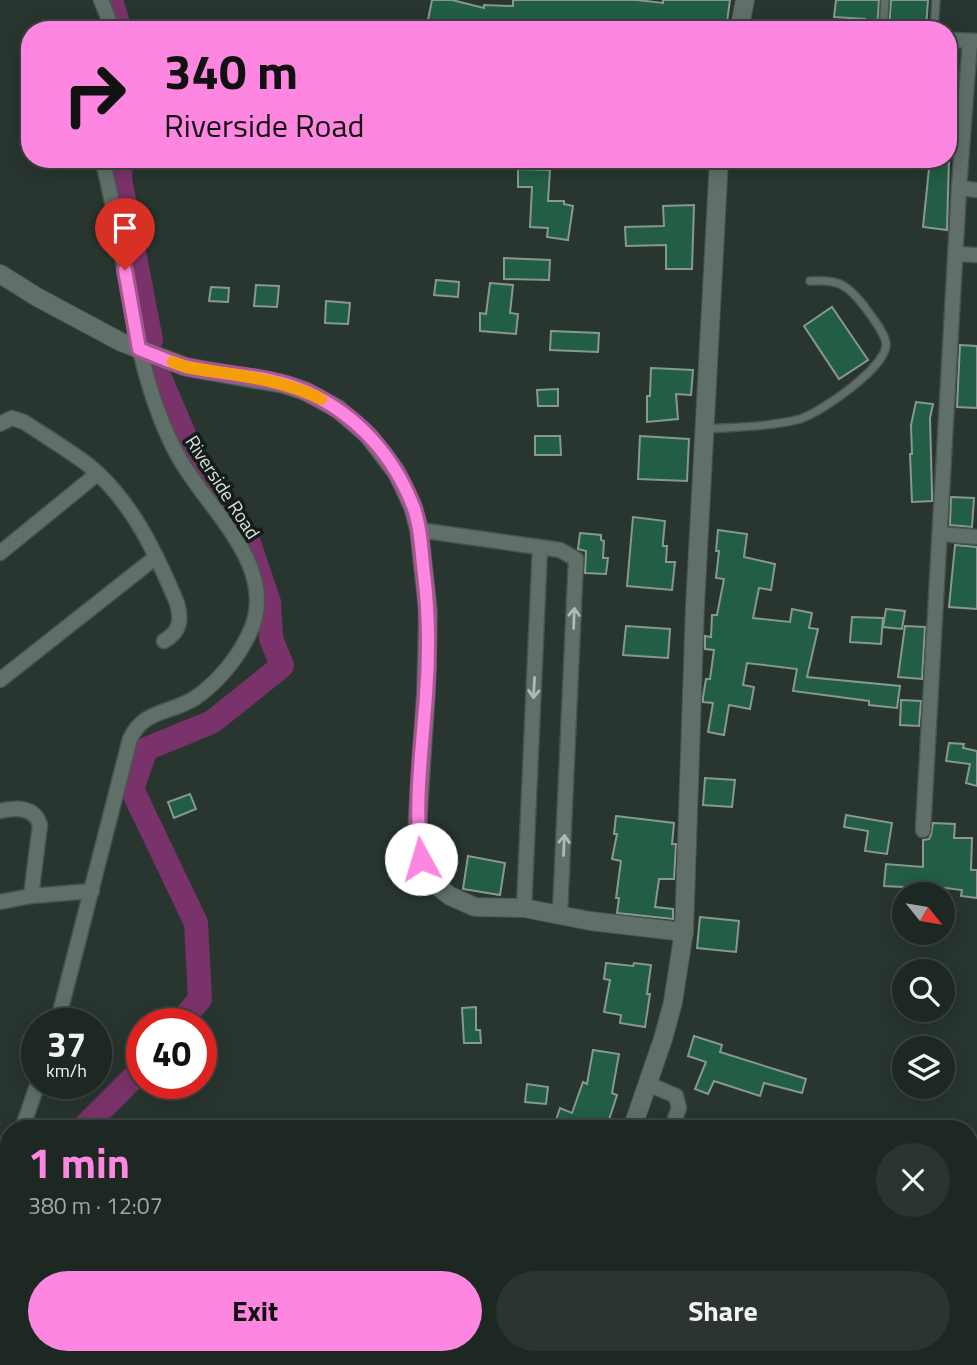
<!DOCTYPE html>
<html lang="en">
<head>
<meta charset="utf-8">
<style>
  :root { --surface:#1e2823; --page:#2b3430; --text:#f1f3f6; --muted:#a1a6a6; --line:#3c4441; --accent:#fd86e1 }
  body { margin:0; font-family:"Titillium Web",sans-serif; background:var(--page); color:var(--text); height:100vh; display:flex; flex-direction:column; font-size:26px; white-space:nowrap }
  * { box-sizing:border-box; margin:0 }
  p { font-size:23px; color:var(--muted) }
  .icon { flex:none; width:38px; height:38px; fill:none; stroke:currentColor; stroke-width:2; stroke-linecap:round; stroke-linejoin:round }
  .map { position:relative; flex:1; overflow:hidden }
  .panel { position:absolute; left:0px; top:1120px; width:978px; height:245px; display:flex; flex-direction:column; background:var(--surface); border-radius:28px 28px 0 0; box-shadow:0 4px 18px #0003,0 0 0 2px var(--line) }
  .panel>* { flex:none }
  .guide { position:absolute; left:21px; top:21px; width:936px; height:147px; border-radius:28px; box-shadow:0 4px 18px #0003,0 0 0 2px var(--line); background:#fd86e1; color:#111; overflow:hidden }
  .needle { width:46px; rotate:120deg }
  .tools { position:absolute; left:892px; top:882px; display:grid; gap:14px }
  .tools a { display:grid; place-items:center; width:63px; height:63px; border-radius:50%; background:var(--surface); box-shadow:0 4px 18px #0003,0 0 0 2px var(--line); font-size:35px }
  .speed { position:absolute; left:21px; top:1008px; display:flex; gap:14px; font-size:35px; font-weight:700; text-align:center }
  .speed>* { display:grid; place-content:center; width:91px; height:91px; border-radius:50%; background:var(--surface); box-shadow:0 4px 18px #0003,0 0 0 2px var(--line); line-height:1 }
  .speed small { font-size:18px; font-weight:400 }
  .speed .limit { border:10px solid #d22; background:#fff; color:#111 }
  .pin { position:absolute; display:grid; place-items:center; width:60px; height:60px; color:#fff; margin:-72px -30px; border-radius:50% 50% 50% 0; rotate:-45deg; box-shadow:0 0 7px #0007 }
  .pin .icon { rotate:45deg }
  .me { position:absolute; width:77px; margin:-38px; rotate:354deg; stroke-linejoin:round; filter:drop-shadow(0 0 5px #0008) }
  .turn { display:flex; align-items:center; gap:24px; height:147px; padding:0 28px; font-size:32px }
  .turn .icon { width:91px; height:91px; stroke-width:2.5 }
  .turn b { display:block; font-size:49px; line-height:60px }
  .round { display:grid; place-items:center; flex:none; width:74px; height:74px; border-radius:37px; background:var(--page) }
  .headline { display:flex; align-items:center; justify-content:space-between; height:119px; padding:0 28px }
  h1 { font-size:42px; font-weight:700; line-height:52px; color:var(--accent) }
  .primary-button { display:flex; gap:14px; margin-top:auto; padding:14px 28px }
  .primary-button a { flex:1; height:80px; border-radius:42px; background:var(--accent); color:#111; font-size:28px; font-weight:700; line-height:80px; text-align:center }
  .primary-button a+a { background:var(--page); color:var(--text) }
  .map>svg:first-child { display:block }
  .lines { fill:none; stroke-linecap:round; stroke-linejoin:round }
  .river { stroke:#7a336a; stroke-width:24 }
  .building { fill:#225d46; stroke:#889890; stroke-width:2 }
  .lane-casing { stroke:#48544f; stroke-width:10 }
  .street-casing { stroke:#48544f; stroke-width:17 }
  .secondary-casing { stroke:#48544f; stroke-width:20 }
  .lane { stroke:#607068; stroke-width:7 }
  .street { stroke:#607068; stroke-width:14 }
  .secondary { stroke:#607068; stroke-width:18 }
  .oneway { stroke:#afbab5 }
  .route-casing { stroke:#a45792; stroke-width:18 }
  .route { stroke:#fd86e1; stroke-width:12 }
  .slow { stroke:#f59e0b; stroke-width:12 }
  .labels { text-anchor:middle; stroke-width:7; stroke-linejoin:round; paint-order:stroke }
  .street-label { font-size:19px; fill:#d9e2de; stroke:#151c19 }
</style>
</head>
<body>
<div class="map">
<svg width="977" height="1365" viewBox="0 0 977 1365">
  <rect width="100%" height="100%" fill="#28362f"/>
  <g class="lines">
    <!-- river -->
    <g class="river">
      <path d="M111,0L120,30"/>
      <path d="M121,159L120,179L151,340"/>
      <path d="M157,371L204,481L247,537L269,602L271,638L282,666L212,722L146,749L132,789L196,923L200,999L179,1024"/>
      <path d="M82,1129L142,1069"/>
      <path d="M0,1284L9,1257"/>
    </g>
  </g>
  <!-- building -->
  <g class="building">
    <path d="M432,0H452L484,8V5L513,6V0H637L663,3V0H730L726,30H654L639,26L638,30H507V26L465,24L464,28L428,20Z"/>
    <path d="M836,0H879L877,30H865V19L834,17Z"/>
    <path d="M891,0H928L926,29H889Z"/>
    <path d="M930,159H949L947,230L923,227Z"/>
    <path d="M518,169L550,170L548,201H564V204L573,206L568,240L547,237L548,228L530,227L532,187H518Z"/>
    <path d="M694,205L692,269H666V245L626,246L625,227L664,226L663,206Z"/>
    <path d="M504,258L550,260L549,280L504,279Z"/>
    <path d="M436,280L459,282L458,297L434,295Z"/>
    <path d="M490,283L513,285L510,313L518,314L516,334L480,331V313L486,314Z"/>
    <path d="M256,285L279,286L277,307L254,306Z"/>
    <path d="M211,287L229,288L228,302L209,301Z"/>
    <path d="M326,301L350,303L348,324L325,323Z"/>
    <path d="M832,307L868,360L839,379L804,326Z"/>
    <path d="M551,331L599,333L598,352L550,350Z"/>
    <path d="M960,345L977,346V408L957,407Z"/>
    <path d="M651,368L693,370L691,395L676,394L678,419L647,422V396H650Z"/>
    <path d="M558,389V406H538L537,390Z"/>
    <path d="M916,402L933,404L930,418L932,492V501L912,502L910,454H912L911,425Z"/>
    <path d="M535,436H560L561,455H535Z"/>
    <path d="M640,436L689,439L687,481L638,479Z"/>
    <path d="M951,497L974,498L972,527L950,525Z"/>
    <path d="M633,517L665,521L663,542V546H667L666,562H675L672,590L627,586Z"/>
    <path d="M718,530L747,534L744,557L775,564L771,590L759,588L753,618L790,622L792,609L812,613L809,628L818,629L807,677L900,686L897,708L869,705V701L793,691L797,669L747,663L743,685L754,687L750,709L729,705L724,735L708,732L713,703L703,702V697L706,679H710L714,650L705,649V636L711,637L712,615H717L724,579L716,578L719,551H716Z"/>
    <path d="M580,533L601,535V540L604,541L603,558H608L606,574L585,573L586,551L578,549Z"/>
    <path d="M955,545L977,547V609L949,607Z"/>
    <path d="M886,609L905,611L902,629L883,627Z"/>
    <path d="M852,617L883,618L881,644L850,642Z"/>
    <path d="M626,626L670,629L668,658L623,655Z"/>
    <path d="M905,626L925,627L922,679L898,677Z"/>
    <path d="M901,700L921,701L919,726L900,725Z"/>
    <path d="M949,743L964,744L963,748L977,751V786L966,783L970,764L946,761Z"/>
    <path d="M705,778L735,780L732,807L703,805Z"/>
    <path d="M190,794L196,809L174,818L168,802Z"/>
    <path d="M846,815L892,823L887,854L865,851L868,831L844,827Z"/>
    <path d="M616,816L674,823L672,844H676L674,879H659L655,907L673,909V919L617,913L619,898H616L621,861L612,859L617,834H614Z"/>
    <path d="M933,823L955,824L954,838H972L971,870H977V898L961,896L962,890L929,886V894H904V887L884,886L886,864L923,867V840L929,839L931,835Z"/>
    <path d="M468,856L505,863L500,895L463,889Z"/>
    <path d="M700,917L739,921L736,952L697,948Z"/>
    <path d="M606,963L633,966L634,963L651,965L647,994H650L645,1027L620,1023L621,1015L604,1012L610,980L604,979Z"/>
    <path d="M476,1007V1030H480L481,1043H464L462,1008Z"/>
    <path d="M694,1036L722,1045L720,1052L806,1079L802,1093L764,1083L760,1096L714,1081L708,1094L695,1089L706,1062L688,1056Z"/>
    <path d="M593,1050L619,1054L612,1093L617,1095L606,1129H570L555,1123L560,1108L572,1113L583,1082L587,1084Z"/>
    <path d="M527,1084L548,1087L546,1104L525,1102Z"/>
  </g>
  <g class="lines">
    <defs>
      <g id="lane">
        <path d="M883,30L885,0"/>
        <path d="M934,30L936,0"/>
        <path d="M704,429C736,427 769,427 800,419C820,413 889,366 886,343C884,331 871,316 864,306C847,284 838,279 810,281"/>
        <path d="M584,1356L643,1364"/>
        <path d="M705,1365L707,1357L746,1365"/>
      </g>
      <g id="street">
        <path d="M101,0L108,17L110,30"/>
        <path d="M948,40L977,41"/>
        <path d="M959,188L977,190"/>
        <path d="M956,254L977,255"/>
        <path d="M0,424L12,418L24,422C45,436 67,449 87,464C131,499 156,553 177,603C182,620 180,632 164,641"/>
        <path d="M419,530L560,550L576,559L560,913"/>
        <path d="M940,534L977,537"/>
        <path d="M0,553L97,474"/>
        <path d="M0,680L156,557"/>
        <path d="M0,811C17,807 35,807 40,825L31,896"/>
        <path d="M923,830L959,188L970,41"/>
        <path d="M0,902L31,896L92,891"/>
        <path d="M524,908L540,547"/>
        <path d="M57,1024L130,739C144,709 170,714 195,698C217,683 238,658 249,634C282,568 206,508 178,456C129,365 129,258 102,159"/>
        <path d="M648,1084L676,1096L679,1108L671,1129"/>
        <path d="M22,1129L38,1083"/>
        <path d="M0,1191L9,1166"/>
      </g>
      <g id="secondary">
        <path d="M739,30L745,0"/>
        <path d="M0,274L37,297L121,342L186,367L283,384L305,391L338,409L368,435L397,473L413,507L419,530L428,611L426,692L417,829L421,859L431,881L450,896L475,907L524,908L590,921L684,932"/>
        <path d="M632,1129L663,1039L673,1002L684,931L695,606L719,159"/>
        <path d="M543,1365L545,1356"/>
      </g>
    </defs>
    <!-- lane casing -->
    <use href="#lane" class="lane-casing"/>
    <!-- street casing -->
    <use href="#street" class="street-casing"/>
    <!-- secondary casing -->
    <use href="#secondary" class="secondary-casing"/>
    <!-- lane -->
    <use href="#lane" class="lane"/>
    <!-- street -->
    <use href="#street" class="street"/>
    <!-- secondary -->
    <use href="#secondary" class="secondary"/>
  </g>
  <!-- one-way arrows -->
  <defs><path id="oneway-shaft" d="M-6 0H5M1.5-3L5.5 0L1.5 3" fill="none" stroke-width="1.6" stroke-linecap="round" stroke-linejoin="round" transform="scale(1.75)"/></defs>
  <g class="oneway">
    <use href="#oneway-shaft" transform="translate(574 618) rotate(-88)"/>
    <use href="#oneway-shaft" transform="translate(534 688) rotate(93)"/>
    <use href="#oneway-shaft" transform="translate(564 845) rotate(-87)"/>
  </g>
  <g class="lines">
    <defs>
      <path id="route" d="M125,270L139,349C155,355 171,363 188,367C227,376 271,375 307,392C357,415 393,455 413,506C421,527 421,551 424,574C429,614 429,655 426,695C422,750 414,805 421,859"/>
    </defs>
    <!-- route casing -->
    <use href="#route" class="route-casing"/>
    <!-- route -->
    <use href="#route" class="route"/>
    <!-- slow -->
    <path class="slow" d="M173,362L186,367C231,375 280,378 321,399"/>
  </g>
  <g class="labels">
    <!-- street labels -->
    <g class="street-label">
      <text transform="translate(223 487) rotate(57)" y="7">Riverside Road</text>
    </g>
  </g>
</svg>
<div class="tools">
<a><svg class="needle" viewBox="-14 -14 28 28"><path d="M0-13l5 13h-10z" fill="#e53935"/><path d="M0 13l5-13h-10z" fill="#a1a6a6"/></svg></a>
<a><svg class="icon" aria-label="search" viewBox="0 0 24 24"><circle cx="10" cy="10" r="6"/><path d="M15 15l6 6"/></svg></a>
<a><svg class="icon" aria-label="layers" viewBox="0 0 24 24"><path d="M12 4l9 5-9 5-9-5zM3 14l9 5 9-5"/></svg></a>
</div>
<div class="speed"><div>37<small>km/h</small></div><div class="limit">40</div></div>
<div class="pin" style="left:125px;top:270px;background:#d93025"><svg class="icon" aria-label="arrive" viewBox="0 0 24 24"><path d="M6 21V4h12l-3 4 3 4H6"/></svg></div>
<svg class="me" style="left:421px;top:859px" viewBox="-20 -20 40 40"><circle r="19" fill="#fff"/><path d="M0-13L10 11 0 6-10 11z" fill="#fd86e1"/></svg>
<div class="guide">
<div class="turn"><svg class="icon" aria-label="right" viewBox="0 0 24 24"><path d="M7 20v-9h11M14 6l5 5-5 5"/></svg><div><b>340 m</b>Riverside Road</div></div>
</div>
<section class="panel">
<div class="headline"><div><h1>1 min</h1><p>380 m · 12:07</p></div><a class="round"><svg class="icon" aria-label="close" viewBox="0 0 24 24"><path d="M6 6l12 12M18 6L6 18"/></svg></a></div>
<div class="primary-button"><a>Exit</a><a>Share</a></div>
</section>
</div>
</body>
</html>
